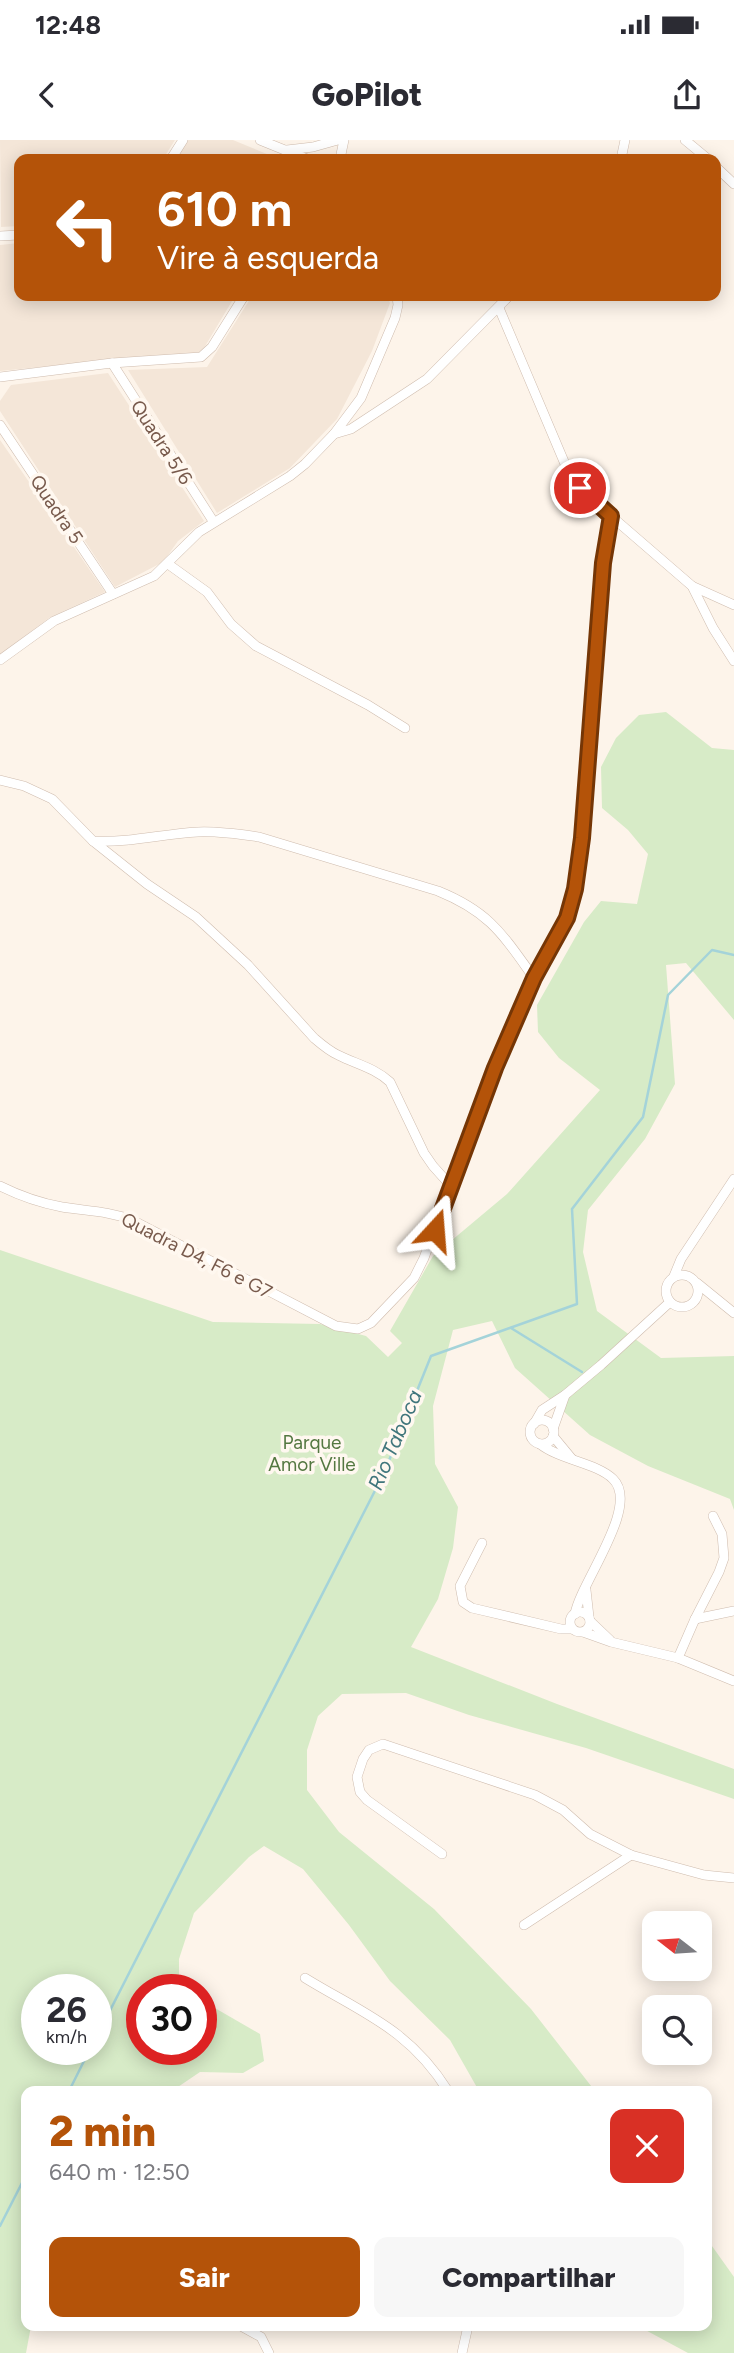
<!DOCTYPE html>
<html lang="pt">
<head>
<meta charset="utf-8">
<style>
  :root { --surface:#fff; --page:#f7f7f7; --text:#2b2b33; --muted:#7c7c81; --accent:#b45309 }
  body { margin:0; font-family:Figtree,sans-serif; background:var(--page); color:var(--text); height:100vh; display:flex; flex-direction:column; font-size:26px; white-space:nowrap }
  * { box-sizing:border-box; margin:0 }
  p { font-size:23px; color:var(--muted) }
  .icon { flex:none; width:38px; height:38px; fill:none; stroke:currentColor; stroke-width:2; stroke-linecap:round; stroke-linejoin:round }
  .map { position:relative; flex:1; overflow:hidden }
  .side { position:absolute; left:21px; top:1946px; width:691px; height:245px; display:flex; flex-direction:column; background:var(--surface); border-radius:14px; box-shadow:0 4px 18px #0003 }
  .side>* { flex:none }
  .hud { position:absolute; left:14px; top:14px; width:707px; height:147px; border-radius:14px; box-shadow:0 4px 18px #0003; background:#b45309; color:#fff; overflow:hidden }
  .needle { width:46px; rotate:287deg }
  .buttons { position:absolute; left:642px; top:1771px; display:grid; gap:14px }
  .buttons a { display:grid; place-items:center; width:70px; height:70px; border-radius:14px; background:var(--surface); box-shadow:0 4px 18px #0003; font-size:35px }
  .speed { position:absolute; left:21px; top:1834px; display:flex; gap:14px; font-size:35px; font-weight:700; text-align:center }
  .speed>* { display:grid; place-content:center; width:91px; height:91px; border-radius:50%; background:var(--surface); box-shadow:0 4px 18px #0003; line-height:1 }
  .speed small { font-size:18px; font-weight:400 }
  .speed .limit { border:10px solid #d22; background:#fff; color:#111 }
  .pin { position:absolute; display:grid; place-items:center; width:60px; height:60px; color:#fff; margin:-30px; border:4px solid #fff; border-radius:50%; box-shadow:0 2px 7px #0007 }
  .me { position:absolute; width:77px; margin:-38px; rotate:19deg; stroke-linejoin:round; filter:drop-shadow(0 0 5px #0008) }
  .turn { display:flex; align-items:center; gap:24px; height:147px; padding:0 28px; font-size:32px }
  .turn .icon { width:91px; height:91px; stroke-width:2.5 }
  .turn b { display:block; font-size:49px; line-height:60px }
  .round { display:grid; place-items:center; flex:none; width:74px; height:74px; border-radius:14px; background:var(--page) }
  .summary { display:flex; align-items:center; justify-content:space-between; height:119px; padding:0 28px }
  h1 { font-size:42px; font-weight:800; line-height:52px; color:var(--accent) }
  .action { display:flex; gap:14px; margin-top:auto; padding:14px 28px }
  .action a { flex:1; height:80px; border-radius:14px; background:var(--accent); color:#fff; font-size:28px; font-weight:800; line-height:80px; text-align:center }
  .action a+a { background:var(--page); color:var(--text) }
  .status { display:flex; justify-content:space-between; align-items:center; height:49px; padding:0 35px; background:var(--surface); direction:ltr }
  .status svg { height:19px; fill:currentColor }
  header { display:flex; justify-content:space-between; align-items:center; height:91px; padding:0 28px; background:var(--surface); font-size:32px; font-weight:800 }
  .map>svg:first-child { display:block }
  .residential { fill:#f4e6d8 }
  .green { fill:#d7ebc7; fill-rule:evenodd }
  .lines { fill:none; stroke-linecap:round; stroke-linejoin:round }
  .stream { stroke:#a4d3d9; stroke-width:2.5 }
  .street-casing { stroke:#cfbcae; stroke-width:10 }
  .street { stroke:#fff; stroke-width:9 }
  .route-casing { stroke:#753606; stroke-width:18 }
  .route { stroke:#b45309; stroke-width:12 }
  .labels { text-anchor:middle; stroke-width:7; stroke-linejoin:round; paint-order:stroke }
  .street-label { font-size:19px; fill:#785a4c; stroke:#fff8f0 }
  .park-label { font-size:19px; fill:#547841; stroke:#fff8f0 }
  .water-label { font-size:21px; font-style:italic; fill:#40767c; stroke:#fff8f0 }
</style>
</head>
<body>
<div class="status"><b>12:48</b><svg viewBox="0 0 49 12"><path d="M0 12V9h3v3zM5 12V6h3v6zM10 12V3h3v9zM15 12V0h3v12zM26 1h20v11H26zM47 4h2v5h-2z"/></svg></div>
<header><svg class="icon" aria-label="back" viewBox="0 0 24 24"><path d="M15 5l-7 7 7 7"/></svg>GoPilot<svg class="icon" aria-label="share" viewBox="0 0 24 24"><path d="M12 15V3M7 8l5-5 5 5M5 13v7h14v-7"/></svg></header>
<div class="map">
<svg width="734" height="2213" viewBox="0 0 734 2213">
  <rect width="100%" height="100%" fill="#fdf4ea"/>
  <!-- residential -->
  <g class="residential">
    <path d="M0,0H175L163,19H19V86L1,87Z"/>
    <path d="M186,0H233L279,19H174Z"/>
    <path d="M19,103V156H235L204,208L195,215H161L0,231V105Z"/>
    <path d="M252,156H387L390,163L372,211L337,279L290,328L217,373L128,230L207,227Z"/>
    <path d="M108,233L204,381L178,401L163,422L115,447L0,271V261L11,245Z"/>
    <path d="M0,300L105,452L49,478L0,515Z"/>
  </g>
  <!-- green -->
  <g class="green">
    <path d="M666,572L712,608L734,610V880L686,823L666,825L675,944L645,999L588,1070L583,1112L597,1171L661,1218L734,1216V1370L730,1359L648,1326L590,1295L515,1228L492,1181L453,1190L433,1266L435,1324L458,1367L453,1408L438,1459L411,1507L557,1564L734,1629V1659L586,1608L469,1575L406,1553L342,1554L318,1576L307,1610V1650L339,1692L434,1769L531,1869L595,1951H479L450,1900L390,1841L349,1785L303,1729L264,1706L249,1717L194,1773L179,1819V1846L185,1850H142V1909H201V1860L260,1894L264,1921L243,1933L200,1932L172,1951H26V2186H31L26,2213H0V1110L213,1182L320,1184L366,1196L388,1217L402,1203L390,1191L433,1116L507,1054L600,950L559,918L538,892L537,865L584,782L601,761L637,764L648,714L628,690L602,668L601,627L616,598L639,575ZM37,1850H96V1909H37Z"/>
    <path d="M707,2099L734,2137V2213H688L638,2186H707Z"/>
  </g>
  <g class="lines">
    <!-- stream -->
    <g class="stream">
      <path d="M511,1188L582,1232"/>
      <path d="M96,1898L384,1333L431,1216L577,1164L572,1069L643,977L668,855L712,810L734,815"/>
      <path d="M69,1951L90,1909"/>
      <path d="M0,2086L26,2035"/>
    </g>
    <defs>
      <g id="street">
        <path d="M260,0L307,19"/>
        <path d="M685,0L708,19"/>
        <path d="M287,10L313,7L338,0"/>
        <path d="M171,19L183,0"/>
        <path d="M340,19L344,0"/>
        <path d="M621,19L625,0"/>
        <path d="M716,27L734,44"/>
        <path d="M0,96L19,95"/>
        <path d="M112,223L213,381"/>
        <path d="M0,237L112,223L201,217L212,207L244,156"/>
        <path d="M0,285L113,454"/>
        <path d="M334,294L351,289L427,239L509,156"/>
        <path d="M611,376L692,446L713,488L734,521"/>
        <path d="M168,424L207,452L231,484L256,506L368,565L405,588"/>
        <path d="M692,446L734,465"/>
        <path d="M0,520L54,481L154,436L199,392L290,336L305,324L334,294L361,258L395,178L398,165L397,156"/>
        <path d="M0,640L24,646L52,659L93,701C131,703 161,694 198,692C218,691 238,694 259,697L438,751C490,772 503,795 534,838"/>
        <path d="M93,701L147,744L196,777L248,825L314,898C321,904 329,911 338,915C356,924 375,928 390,942L424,1013L433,1026L450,1045"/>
        <path d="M0,1046C20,1056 40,1063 62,1067C86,1071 109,1071 132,1080L336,1186L358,1189L371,1183L414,1138L424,1118L450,1045L495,928L534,838L567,778L574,749L582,698L603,423L611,376L580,348L565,324L499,168"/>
        <circle cx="682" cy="1151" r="16"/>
        <path d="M674,1136L681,1119L734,1039"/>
        <path d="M697,1143L734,1173"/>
        <circle cx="542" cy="1292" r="12"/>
        <path d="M534,1284L542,1270L565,1255L601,1225L670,1162"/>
        <path d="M553,1289L565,1255"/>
        <path d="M553,1296L572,1319"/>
        <path d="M540,1304C560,1320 597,1323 613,1339C641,1366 580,1443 575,1474"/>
        <path d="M482,1403L460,1446L463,1462L472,1468L561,1489H572"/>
        <path d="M586,1450L589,1477"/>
        <circle cx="580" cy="1482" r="10"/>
        <path d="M695,1479L734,1471"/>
        <path d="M590,1481L610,1500"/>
        <path d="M583,1492L611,1502L678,1518L734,1541"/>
        <path d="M678,1518L695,1479L719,1432L724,1418L722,1394L713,1376"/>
        <path d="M442,1714L367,1660L360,1652L357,1637L363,1619L369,1610L383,1604L535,1655L563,1670L590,1694L631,1715L704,1735L734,1738"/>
        <path d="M524,1785L631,1715"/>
        <path d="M305,1838C364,1874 409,1889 448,1951"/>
        <path d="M230,1951H231"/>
        <path d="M241,2186L261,2197L269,2213"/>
        <path d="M462,2213L468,2186"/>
      </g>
    </defs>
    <!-- street casing -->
    <use href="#street" class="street-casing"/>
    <!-- street -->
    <use href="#street" class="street"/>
  </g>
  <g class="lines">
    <defs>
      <path id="route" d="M435,1090L495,928L534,838L567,778L575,749L582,698L603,423L611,376L580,348"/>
    </defs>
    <!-- route casing -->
    <use href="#route" class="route-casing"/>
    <!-- route -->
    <use href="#route" class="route"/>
  </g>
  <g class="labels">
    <!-- street labels -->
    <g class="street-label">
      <text transform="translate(162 302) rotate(57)" y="7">Quadra 5/6</text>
      <text transform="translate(57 369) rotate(56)" y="7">Quadra 5</text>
      <text transform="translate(197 1115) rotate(27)" y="7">Quadra D4, F6 e G7</text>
    </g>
    <!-- park labels -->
    <g class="park-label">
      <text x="312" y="1309">Parque<tspan x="312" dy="22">Amor Ville</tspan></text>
    </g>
    <!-- water labels -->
    <g class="water-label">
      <text transform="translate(395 1300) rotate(-67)" y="7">Rio Taboca</text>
    </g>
  </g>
</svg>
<div class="buttons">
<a><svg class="needle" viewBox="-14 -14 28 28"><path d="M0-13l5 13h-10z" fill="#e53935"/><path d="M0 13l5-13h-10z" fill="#7c7c81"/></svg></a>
<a><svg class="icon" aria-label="search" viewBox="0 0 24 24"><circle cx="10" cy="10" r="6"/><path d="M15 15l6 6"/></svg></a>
</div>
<div class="speed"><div>26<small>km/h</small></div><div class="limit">30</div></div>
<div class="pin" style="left:580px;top:348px;background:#d93025"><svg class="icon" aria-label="arrive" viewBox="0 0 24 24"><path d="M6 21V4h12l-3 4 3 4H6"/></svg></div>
<svg class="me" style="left:435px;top:1090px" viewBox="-20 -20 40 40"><path d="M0-17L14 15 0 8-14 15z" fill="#b45309" stroke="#fff" stroke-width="4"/></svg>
<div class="hud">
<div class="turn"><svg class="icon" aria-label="left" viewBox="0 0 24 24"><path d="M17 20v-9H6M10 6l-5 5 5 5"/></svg><div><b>610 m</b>Vire à esquerda</div></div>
</div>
<section class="side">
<div class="summary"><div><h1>2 min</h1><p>640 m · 12:50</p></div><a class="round" style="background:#d93025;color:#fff"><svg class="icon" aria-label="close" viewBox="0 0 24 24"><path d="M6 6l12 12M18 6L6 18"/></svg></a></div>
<div class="action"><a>Sair</a><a>Compartilhar</a></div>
</section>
</div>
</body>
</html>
